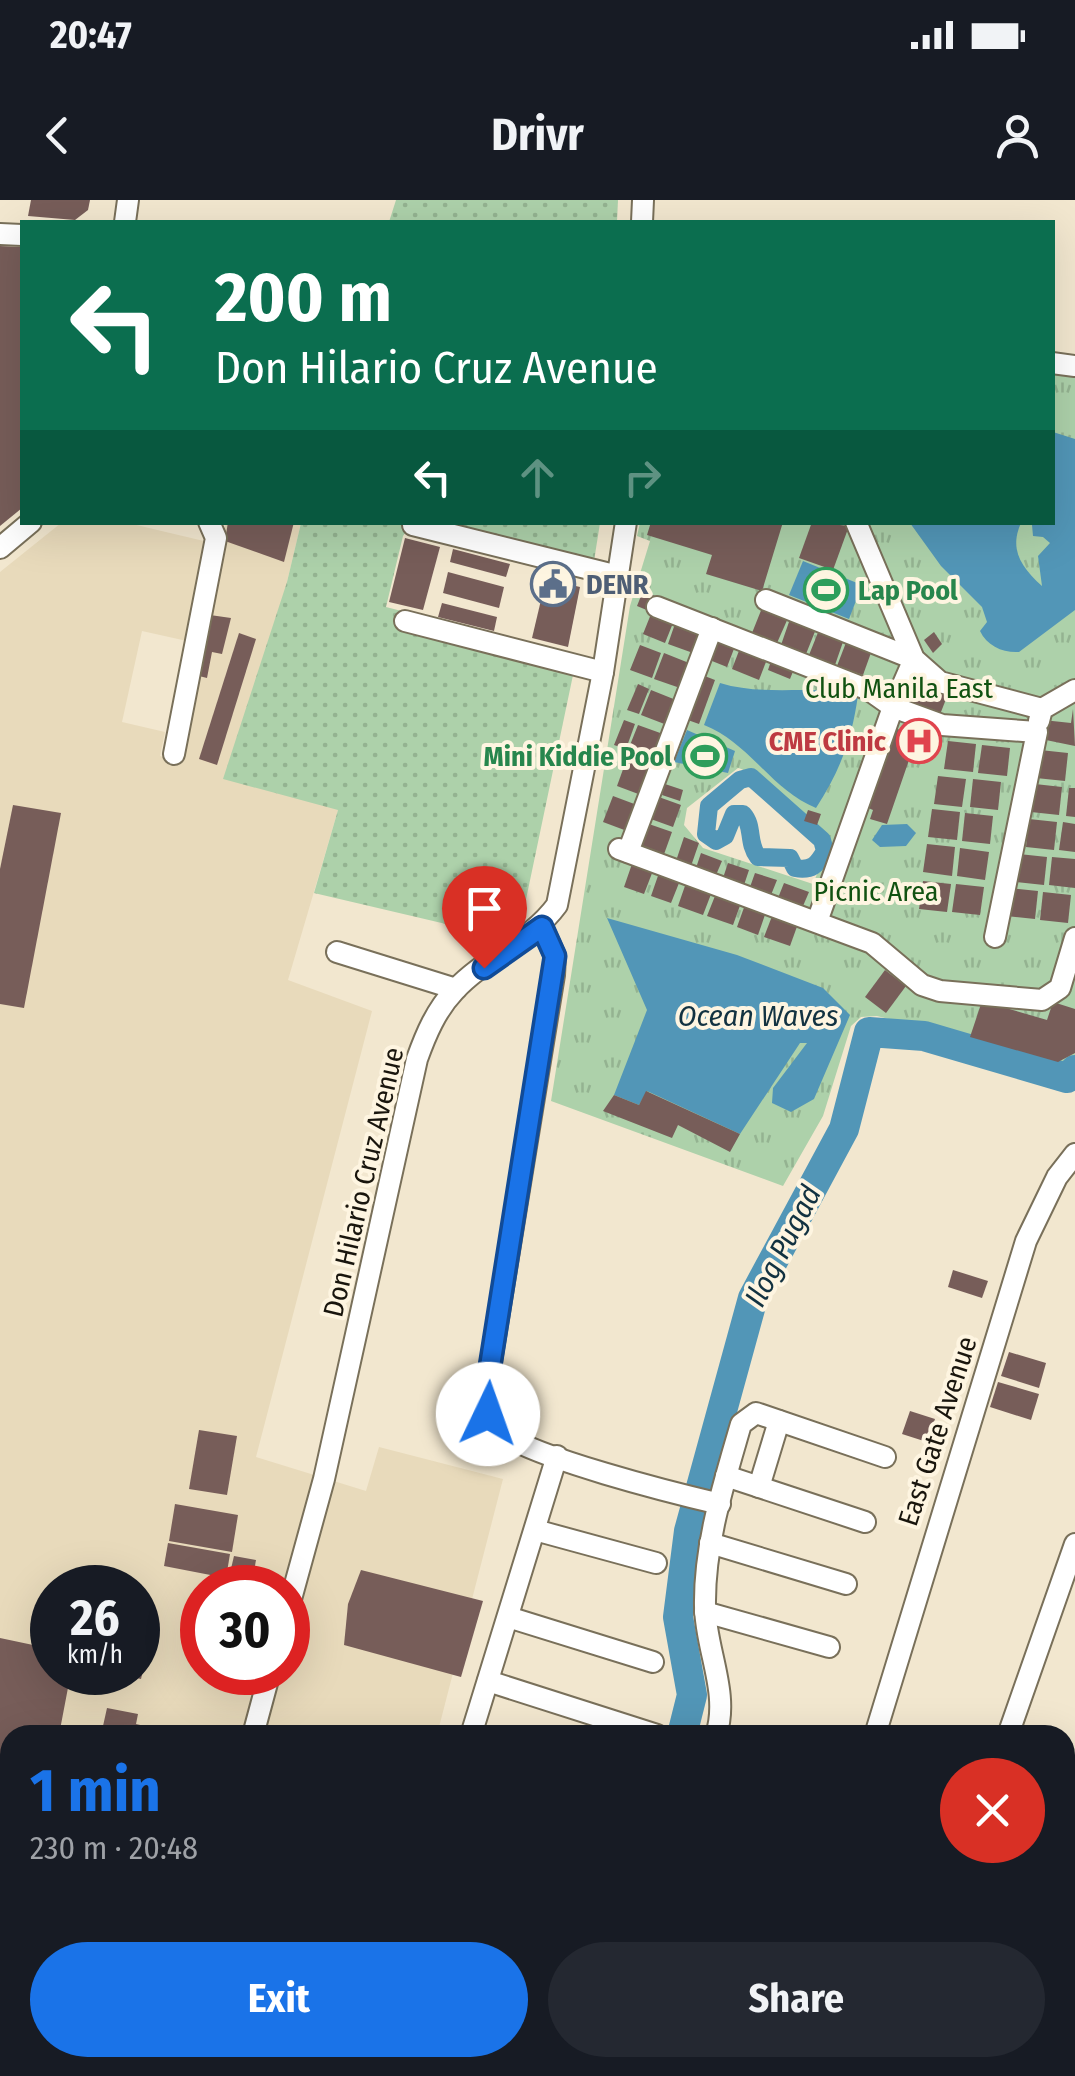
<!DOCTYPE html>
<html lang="en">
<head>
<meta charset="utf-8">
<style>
  :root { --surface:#171b24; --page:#242831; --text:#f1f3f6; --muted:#9ea1a6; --accent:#1a73e8 }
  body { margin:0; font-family:"Fira Sans Condensed",sans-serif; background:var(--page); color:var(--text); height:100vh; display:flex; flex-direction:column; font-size:38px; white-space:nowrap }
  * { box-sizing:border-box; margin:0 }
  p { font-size:32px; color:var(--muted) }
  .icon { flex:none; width:55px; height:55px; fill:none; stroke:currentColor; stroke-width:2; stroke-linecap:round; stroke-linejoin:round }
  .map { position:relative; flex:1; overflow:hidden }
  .panel { position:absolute; left:0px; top:1525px; width:1075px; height:352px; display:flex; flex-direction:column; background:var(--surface); border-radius:30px 30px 0 0; box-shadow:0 10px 40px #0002 }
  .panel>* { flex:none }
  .banner { position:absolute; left:20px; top:20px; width:1035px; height:305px; border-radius:0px; box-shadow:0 10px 40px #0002; background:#0b6e4f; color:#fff; overflow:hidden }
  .speed { position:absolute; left:30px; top:1365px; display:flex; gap:20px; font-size:50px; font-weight:700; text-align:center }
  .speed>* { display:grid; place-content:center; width:130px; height:130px; border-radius:50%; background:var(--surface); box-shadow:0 10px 40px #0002; line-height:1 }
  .speed small { font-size:25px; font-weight:400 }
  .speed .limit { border:15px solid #d22; background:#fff; color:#111 }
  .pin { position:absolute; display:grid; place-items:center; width:85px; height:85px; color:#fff; margin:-102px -42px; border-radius:50% 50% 50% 0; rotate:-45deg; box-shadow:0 0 10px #0007 }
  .pin .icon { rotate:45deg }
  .me { position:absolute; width:110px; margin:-55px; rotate:3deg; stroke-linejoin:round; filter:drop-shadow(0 0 8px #0008) }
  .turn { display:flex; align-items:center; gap:35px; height:210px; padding:0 30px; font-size:45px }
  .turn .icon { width:130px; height:130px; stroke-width:2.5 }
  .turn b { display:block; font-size:70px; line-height:85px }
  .lanes { display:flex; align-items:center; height:95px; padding:0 30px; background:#0003; justify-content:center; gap:50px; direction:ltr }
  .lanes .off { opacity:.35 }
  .round { display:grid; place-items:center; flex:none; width:105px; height:105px; border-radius:52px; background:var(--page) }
  .head { display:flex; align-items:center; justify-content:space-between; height:170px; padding:0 30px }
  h1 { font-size:60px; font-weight:700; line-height:75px; color:var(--accent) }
  .cta { display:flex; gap:20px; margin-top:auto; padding:20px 30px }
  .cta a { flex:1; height:115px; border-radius:60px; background:var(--accent); color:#fff; font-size:40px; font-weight:700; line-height:115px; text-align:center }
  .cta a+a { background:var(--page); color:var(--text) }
  .status { display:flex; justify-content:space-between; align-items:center; height:70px; padding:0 50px; background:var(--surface); direction:ltr }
  .status svg { height:28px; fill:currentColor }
  header { display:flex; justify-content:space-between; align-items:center; height:130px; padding:0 30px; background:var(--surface); font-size:45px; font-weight:700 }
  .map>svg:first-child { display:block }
  .built { fill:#e8dabb; fill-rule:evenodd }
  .grass { fill:url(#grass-dots) }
  .park { fill:url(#park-tufts); fill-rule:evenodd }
  .water { fill:#5296b7 }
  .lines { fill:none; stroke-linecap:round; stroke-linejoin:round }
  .canal { stroke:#5296b7; stroke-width:18 }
  .river { stroke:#5296b7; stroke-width:30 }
  .building { fill:#775d59 }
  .minor-casing { stroke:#79705a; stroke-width:24 }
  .minor { stroke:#fff; stroke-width:20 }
  .route-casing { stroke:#114b97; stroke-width:25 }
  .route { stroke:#1a73e8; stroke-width:18 }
  .labels { text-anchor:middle; stroke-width:8; stroke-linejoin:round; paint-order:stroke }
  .service-label { font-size:28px; font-weight:bold; fill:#4e5e75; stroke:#fef5e1; text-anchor:start }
  .leisure-label { font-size:28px; font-weight:bold; fill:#27864d; stroke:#fef5e1; text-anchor:start }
  .park-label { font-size:28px; fill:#115211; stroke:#fef5e1 }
  .health-label { font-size:28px; font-weight:bold; fill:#be3a42; stroke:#fef5e1; text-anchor:end }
  .street-label { font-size:28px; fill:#19150d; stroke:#fef5e1 }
  .water-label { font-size:30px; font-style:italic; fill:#123241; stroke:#fef5e1 }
</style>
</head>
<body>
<div class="status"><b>20:47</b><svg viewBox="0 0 49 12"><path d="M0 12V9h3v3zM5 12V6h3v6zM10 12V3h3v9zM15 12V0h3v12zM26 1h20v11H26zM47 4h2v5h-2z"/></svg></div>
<header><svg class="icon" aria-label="back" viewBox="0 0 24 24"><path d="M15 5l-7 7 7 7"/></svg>Drivr<svg class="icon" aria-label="person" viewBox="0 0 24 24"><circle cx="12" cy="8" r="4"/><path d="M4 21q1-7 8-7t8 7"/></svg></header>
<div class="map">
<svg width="1075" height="1876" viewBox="0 0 1075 1876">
  <defs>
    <pattern id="grass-dots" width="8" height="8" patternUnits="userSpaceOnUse" patternTransform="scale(2.5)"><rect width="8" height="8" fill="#add1aa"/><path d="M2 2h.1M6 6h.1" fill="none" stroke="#94b391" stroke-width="1.8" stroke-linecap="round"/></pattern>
    <pattern id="park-tufts" width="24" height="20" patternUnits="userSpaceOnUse" patternTransform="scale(2.5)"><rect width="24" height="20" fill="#add1aa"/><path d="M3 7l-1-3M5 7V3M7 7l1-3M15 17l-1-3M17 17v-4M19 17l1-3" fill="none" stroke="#94b391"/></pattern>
  </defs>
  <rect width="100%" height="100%" fill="#f2e7cf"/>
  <!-- built -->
  <path class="built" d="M61,323H128L208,342L187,441L142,431L122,522L165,532L160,556L180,562L226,323H301L287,382L338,610L288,780L372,811L256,1257L366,1291L379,1247L503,1279L437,1535H10V1868H350L348,1876H0V372ZM52,1388H138V1472H52ZM202,1388H288V1472H202Z"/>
  <!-- grass -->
  <g class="grass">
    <path d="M396,0H618L617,22H389Z"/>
    <path d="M301,323H412L403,336L386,407L577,456L524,709L497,736L314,693L338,610L223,579L287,382Z"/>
    <path d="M439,323H600L594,361Z"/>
  </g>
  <!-- park -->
  <path class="park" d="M1053,173L1075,176V856L1060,863L877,816L861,817L851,826L823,916L783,986L551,901L630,406L650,341L637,336L640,323L1052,322ZM738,568C752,570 811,628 830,642L813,684L703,648L684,625L687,608Z"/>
  <!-- water -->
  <g class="water">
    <path d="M1053,232L1075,239V410L1019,452C1003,453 987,446 980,431L987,422L982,407L941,366L910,323H1021C1009,349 1021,367 1042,386L1038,356L1050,343L1043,337L1033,336L1032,325L1052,322Z"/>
    <path d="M803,361L862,385L849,419L789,395Z"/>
    <path d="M720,483C765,497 812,484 858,495C852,539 840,571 816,608C771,590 750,543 704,525Z"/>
    <path d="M687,530L735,551L728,573L674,562Z"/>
    <path d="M907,624L916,633L906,646L880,647L872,640L882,625Z"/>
    <path d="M607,718L737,755L823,788L850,815L814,899L791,912L772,903L773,888L807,843H800L740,934L647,891L639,905L614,895L647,810Z"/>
  </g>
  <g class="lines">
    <!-- canal -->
    <path class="canal" d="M751,577L822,640L825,651C817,665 812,671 795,668L790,658L758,657C747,643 754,626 743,614H734L725,636L716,641L706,634L709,606L740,580Z"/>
    <!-- river -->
    <g class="river">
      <path d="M682,1535L692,1495L678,1417L689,1331L753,1098L844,929L869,832L924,836L1067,878L1075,870"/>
      <path d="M597,1876L600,1868"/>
    </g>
  </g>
  <!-- building -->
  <g class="building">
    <path d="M31,0H90L88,10L75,20L28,16Z"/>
    <path d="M0,46L22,47V308L0,326Z"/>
    <path d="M228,322H294L284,362L225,341Z"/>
    <path d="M651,322H783L762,391L706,374L712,355L647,335Z"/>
    <path d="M812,322L849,326L833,370L799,358Z"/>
    <path d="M405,338L440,347L423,410L389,402Z"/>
    <path d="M453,349L510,364L506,377L450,362Z"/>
    <path d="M448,372L504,387L499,408L443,393Z"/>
    <path d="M546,379L580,387L568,447L532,438Z"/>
    <path d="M643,391L655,396L649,411L637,406Z"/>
    <path d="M442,403L497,417L494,431L438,417Z"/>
    <path d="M762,408L788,418L777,443L752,433Z"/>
    <path d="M653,409L675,418L665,443L643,434Z"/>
    <path d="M210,415L231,418L222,454L212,452L207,478L199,476Z"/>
    <path d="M677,418L703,428L693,453L668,444Z"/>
    <path d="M790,419L816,429L806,454L781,445Z"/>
    <path d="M819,430L844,439L835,465L809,455Z"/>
    <path d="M934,432L942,444L933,453L924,440Z"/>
    <path d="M239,433L256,439L217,565L199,559Z"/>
    <path d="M718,434L737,441L727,467L707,459Z"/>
    <path d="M847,440L872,450L863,475L837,466Z"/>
    <path d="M742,443L769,454L759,480L732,469Z"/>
    <path d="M640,445L661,453L652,478L630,470Z"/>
    <path d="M664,453L689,463L680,488L654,479Z"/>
    <path d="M773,455L796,464L790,479L768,470Z"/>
    <path d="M702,475L715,480L699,524L685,519Z"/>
    <path d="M914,476L950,489L939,517L904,504Z"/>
    <path d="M638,484L649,489L639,514L627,510Z"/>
    <path d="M651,490L676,500L667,525L641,515Z"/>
    <path d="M1073,509L1075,546L1041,539L1043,520L1071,523Z"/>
    <path d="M624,520L635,524L626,549L614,545Z"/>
    <path d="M638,525L663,534L654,560L628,550Z"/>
    <path d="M902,525L919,531L887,624L870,619L873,610L866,607L893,528L901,530Z"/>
    <path d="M948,541L976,544L973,572L944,569Z"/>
    <path d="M982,545L1010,548L1007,576L978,573Z"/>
    <path d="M1040,550L1068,553L1065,581L1036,578Z"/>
    <path d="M626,561L650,570L641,595L617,586Z"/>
    <path d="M938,576L966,579L962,607L934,604Z"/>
    <path d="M973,579L1001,582L998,610L970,607Z"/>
    <path d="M665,584L683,590L680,601L662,595Z"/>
    <path d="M1035,584L1062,587L1059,615L1031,612Z"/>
    <path d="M1069,588H1075V617L1066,616Z"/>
    <path d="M613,596L637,605L627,631L603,622Z"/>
    <path d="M656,596L681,605L673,627L648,618Z"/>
    <path d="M13,605L61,613L24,808L0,804V669Z"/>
    <path d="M932,609L960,612L957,640L928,637Z"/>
    <path d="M808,610L821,614L817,625L804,621Z"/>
    <path d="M965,613L993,616L990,644L962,641Z"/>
    <path d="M1029,619L1057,622L1054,650L1026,647Z"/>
    <path d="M1063,622L1075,624V652L1059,650Z"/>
    <path d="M646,623L672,632L663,657L637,647Z"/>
    <path d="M684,637L699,643L691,666L676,661Z"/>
    <path d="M927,644L955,647L952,676L923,672Z"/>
    <path d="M960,648L989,652L985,680L957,676Z"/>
    <path d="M701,653L722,661L716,675L696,668Z"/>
    <path d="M1019,654L1047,657L1044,685L1016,682Z"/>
    <path d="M1052,657L1075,659V688L1049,685Z"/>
    <path d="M633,661L654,668L644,694L624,687Z"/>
    <path d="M728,663L749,670L744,685L723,678Z"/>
    <path d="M660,670L681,678L671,703L651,696Z"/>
    <path d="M755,673L777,680L771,695L750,687Z"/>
    <path d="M687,680L713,689L703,715L678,706Z"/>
    <path d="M923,681L951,684L947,712L919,709Z"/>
    <path d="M784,683L809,692L803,706L778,698Z"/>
    <path d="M956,684L984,687L980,715L952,712Z"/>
    <path d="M1010,688L1038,691L1035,719L1006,716Z"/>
    <path d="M717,691L742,700L733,725L707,716Z"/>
    <path d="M1043,692L1071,695L1068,723L1040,720Z"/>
    <path d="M746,702L767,709L758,735L737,727Z"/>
    <path d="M774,711L799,721L790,746L764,737Z"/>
    <path d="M885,770L906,786L886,813L865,797Z"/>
    <path d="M982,801L1047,820L1053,802L1075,809V853L1058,862L970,837Z"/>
    <path d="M646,891L740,934L730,952L678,925L672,938L603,911L614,895L639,905Z"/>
    <path d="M953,1070L988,1081L982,1098L948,1087Z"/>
    <path d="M1009,1152L1046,1163L1039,1188L1001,1176Z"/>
    <path d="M998,1182L1039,1194L1031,1220L990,1207Z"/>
    <path d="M910,1211L935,1219L927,1242L902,1234Z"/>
    <path d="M199,1230L237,1236L227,1295L189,1289Z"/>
    <path d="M175,1304L238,1315L232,1352L169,1341Z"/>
    <path d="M168,1343L230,1354L226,1378L164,1366Z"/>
    <path d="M234,1356L256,1360L253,1377L230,1373Z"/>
    <path d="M361,1370L483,1401L461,1477L344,1445L348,1404Z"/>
    <path d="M0,1438L52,1449V1472H71L59,1535H10V1795L6,1816L0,1814Z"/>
    <path d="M138,1447L148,1449L141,1479L118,1474L138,1472Z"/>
    <path d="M107,1508L138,1514L136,1524L153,1528L152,1535H101Z"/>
  </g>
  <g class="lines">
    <defs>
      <g id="minor">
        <path d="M125,22L128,0"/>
        <path d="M642,22L643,0"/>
        <path d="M0,34L22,35"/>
        <path d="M1052,163L1075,166"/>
        <path d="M856,322L914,459L940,482L1042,509"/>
        <path d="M413,325L618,376"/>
        <path d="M0,348L31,322"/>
        <path d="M766,400L914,459L893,507L942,525L1037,532L995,737"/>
        <path d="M657,407L869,490L893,507L818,719"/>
        <path d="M405,421L603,472"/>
        <path d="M1039,521L1042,509L1075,490"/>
        <path d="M174,554L216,338L209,322"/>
        <path d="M619,649L872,743L922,785L940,791L1042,800L1060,788L1075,738"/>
        <path d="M628,652L712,428"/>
        <path d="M542,727L555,756L554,775L485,1198C487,1210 490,1223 500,1232C534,1258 673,1293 720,1304"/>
        <path d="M337,752L456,789"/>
        <path d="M726,1276L865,1322"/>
        <path d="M759,1287L779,1221"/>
        <path d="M535,1330L656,1363"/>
        <path d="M710,1343L846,1384"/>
        <path d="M288,1410L324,1279L417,859C426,834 436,810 455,790C486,757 530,742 557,705L603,472L626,322"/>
        <path d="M705,1412L829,1447"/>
        <path d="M508,1417L653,1462"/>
        <path d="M488,1481L657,1535"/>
        <path d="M253,1535L270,1472"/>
        <path d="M471,1535L557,1256"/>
        <path d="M716,1535C730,1493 705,1448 705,1406C704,1344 724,1283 741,1224L756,1213L885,1257"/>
        <path d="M875,1535L1026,1041L1057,977L1075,954"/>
        <path d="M1008,1535L1075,1344"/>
        <path d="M1065,1688L1075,1661"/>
        <path d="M1065,1791L1075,1796"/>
        <path d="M161,1876L163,1868"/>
        <path d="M628,1876L631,1868"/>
        <path d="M778,1876L781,1868"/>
        <path d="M896,1876L899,1868"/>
      </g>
    </defs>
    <!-- minor casing -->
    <use href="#minor" class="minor-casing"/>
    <!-- minor -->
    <use href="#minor" class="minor"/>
  </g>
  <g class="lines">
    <defs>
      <path id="route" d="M484,768L542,727L555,756L485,1198L488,1214"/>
    </defs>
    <!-- route casing -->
    <use href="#route" class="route-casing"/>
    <!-- route -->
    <use href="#route" class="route"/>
  </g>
  <!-- icons -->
  <defs>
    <symbol id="civic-ring" viewBox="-11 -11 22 22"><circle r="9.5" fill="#fef5e1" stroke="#5c6f8a" stroke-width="1.5"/><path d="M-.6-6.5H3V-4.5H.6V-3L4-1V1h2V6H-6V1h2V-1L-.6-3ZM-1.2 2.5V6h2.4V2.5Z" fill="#5c6f8a"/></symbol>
    <symbol id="stadium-ring" viewBox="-11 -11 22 22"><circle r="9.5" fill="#fef5e1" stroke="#2e9e5b" stroke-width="1.5"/><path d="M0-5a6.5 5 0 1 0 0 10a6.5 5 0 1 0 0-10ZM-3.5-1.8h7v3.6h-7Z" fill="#2e9e5b"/></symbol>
    <symbol id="hospital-ring" viewBox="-11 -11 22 22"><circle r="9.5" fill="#fef5e1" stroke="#e0444e" stroke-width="1.5"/><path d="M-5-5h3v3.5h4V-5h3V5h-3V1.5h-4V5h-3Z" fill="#e0444e"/></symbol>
  </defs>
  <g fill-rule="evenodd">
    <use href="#civic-ring" x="528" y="359" width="50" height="50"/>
    <use href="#stadium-ring" x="801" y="365" width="50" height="50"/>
    <use href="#hospital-ring" x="894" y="516" width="50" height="50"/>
    <use href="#stadium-ring" x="680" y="531" width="50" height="50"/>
  </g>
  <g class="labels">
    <!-- service labels -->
    <g class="service-label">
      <text x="586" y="394">DENR</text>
    </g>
    <!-- leisure labels -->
    <g class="leisure-label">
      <text x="858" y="400">Lap Pool</text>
      <text x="672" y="566" text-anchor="end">Mini Kiddie Pool</text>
    </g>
    <!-- park labels -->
    <g class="park-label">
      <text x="899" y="498">Club Manila East</text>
      <text x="876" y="701">Picnic Area</text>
    </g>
    <!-- health labels -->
    <g class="health-label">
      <text x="886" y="551">CME Clinic</text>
    </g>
    <!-- street labels -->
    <g class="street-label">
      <text transform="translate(363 982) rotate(-77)" y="10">Don Hilario Cruz Avenue</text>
      <text transform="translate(937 1231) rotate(-72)" y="10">East Gate Avenue</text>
    </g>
    <!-- water labels -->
    <g class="water-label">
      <text x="758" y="826">Ocean Waves</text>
      <text transform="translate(783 1046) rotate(-63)" y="10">Ilog Pugad</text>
    </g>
  </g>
</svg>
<div class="speed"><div>26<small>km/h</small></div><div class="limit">30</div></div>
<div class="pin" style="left:484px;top:768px;background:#d93025"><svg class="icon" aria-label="arrive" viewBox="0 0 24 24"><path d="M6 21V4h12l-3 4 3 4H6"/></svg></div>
<svg class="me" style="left:488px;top:1214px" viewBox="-20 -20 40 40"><circle r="19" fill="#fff"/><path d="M0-13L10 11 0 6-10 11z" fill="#1a73e8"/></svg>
<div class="banner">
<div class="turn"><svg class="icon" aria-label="left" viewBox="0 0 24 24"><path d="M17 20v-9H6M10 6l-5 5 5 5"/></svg><div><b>200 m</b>Don Hilario Cruz Avenue</div></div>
<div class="lanes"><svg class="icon" aria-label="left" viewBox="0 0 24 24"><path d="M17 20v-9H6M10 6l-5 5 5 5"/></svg><svg class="icon off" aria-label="ahead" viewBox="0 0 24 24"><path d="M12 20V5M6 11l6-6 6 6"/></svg><svg class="icon off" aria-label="right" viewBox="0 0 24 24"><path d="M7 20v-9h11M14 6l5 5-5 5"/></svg></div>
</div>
<section class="panel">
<div class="head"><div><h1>1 min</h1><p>230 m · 20:48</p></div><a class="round" style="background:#d93025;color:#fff"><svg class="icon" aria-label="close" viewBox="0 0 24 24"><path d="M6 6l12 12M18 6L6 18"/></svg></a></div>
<div class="cta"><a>Exit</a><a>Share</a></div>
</section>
</div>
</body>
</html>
